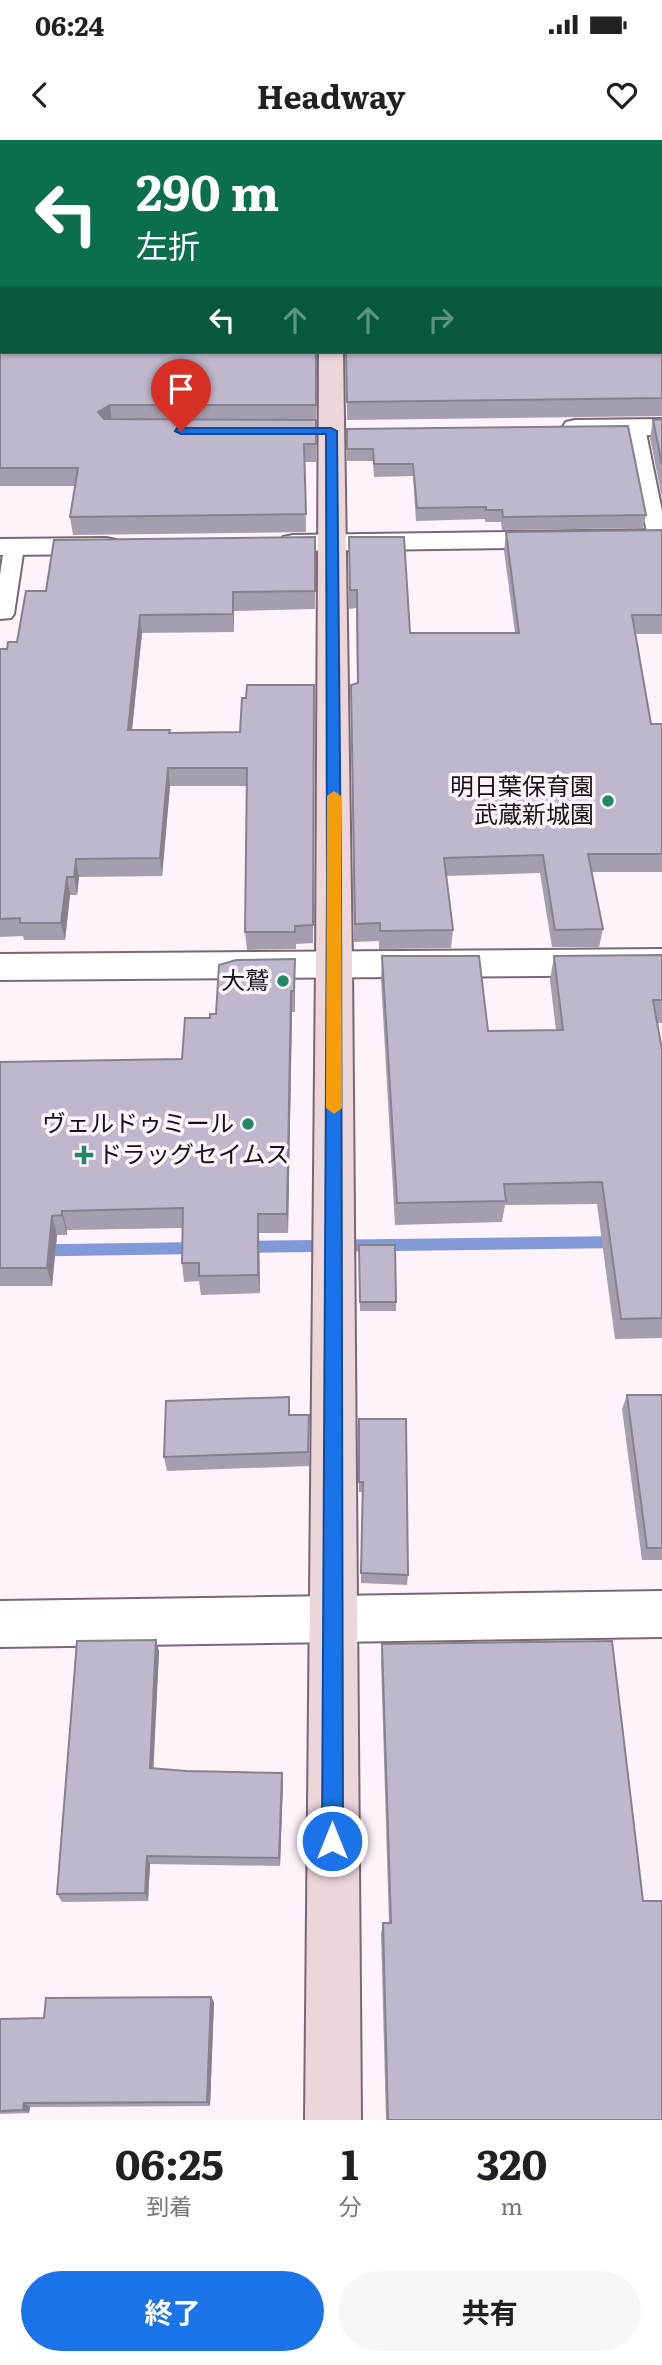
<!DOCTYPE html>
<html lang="ja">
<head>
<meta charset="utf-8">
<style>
  :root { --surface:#fff; --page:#f6f6f6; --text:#202124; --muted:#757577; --accent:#1a73e8 }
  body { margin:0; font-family:Literata,"Noto Sans JP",serif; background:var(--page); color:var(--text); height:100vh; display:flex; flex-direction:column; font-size:26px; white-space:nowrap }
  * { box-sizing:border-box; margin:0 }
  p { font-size:23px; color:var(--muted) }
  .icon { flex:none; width:38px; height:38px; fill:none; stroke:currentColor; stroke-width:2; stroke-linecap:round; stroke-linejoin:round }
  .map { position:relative; height:1980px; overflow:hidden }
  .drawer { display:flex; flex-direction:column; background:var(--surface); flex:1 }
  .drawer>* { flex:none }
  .top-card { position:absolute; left:0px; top:0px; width:663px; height:214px; box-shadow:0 2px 5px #0004; background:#0b6e4f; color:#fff; overflow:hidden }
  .pin { position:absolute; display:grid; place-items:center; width:60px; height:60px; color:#fff; margin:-72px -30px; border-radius:50% 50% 50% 0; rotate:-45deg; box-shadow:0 0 7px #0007 }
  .pin .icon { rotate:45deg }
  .me { position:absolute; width:77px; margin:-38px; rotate:0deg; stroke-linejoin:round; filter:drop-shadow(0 0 5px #0008) }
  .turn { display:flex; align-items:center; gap:24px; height:147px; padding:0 21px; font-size:32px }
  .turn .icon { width:91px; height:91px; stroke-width:2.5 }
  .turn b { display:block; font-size:49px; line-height:60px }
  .lanes { display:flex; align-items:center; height:66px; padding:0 21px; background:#0003; justify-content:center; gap:35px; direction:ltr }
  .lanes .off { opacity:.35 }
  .eta { display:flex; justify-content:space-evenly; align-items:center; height:119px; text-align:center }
  .eta b { font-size:42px; font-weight:700; line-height:49px }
  .button { display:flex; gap:14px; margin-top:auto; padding:14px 21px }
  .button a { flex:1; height:80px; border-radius:42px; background:var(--accent); color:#fff; font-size:28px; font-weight:700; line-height:80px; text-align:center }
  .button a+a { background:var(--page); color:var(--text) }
  .status { display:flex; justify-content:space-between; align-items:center; height:49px; padding:0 35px; background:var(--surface); direction:ltr }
  .status svg { height:19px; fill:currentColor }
  header { display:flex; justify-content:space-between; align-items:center; height:91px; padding:0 21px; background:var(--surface); font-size:32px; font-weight:700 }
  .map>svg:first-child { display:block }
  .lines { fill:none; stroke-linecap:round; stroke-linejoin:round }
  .stream { fill:#8199d6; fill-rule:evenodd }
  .lane-casing { stroke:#796774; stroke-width:4 }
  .street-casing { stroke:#796774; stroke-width:4 }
  .secondary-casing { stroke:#796774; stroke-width:4 }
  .lane { fill:#fff; fill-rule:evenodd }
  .street { fill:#fff; fill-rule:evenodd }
  .secondary { fill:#ecd6da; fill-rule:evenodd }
  .wall { fill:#a49eaf }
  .shaded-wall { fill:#86818f }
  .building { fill:#bfb8cc; stroke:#86818f; stroke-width:2 }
  .route { fill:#1a73e8; stroke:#114b97; stroke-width:2 }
  .slow { fill:#f59e0b }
  .poi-dot { fill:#228863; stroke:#fef2fb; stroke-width:2.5 }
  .labels { text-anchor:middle; stroke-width:7; stroke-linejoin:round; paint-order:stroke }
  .poi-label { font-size:24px; fill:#171015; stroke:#fef2fb; text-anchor:end }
</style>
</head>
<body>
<div class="status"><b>06:24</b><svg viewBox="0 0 49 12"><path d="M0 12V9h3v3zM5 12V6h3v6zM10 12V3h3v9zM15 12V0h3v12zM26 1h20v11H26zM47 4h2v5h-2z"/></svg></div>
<header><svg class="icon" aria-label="back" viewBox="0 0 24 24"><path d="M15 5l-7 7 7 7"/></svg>Headway<svg class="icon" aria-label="heart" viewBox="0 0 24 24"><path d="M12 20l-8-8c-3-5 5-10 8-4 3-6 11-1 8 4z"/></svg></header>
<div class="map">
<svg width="662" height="1980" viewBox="0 0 662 1980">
  <rect width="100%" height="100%" fill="#fef2fb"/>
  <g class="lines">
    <!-- stream -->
    <g class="stream">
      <path d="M622,1096L627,1098L629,1102L627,1106L622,1108L243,1113L238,1111L236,1107L238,1103L243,1101Z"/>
      <path d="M198,1102L203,1104L205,1108L203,1112L198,1114L0,1117V1105Z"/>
    </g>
    <defs>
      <g id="lane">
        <path d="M636,283L645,288L662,371V403L658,404L648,398L627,288Z"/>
        <path d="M14,401L24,407L14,474L11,478L0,479V435L4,407Z"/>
      </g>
      <g id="street">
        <rect x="555" y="0" width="22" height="2"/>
        <path d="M662,279V295L575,296L566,294L562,288L566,282L575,280Z"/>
        <path d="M662,390V406L293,411L283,409L279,403L283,397L293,395Z"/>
        <path d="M106,398L116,400L120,406L116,412L106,414L0,415V399Z"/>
        <path d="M662,809V835L0,840V814Z"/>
        <path d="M662,1451V1497L0,1507V1461Z"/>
      </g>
      <path id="secondary" d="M319,212H343L352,823L361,1980H305L316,823Z"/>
    </defs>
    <!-- lane casing -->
    <use href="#lane" class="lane-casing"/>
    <!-- street casing -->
    <use href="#street" class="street-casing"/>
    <!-- secondary casing -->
    <use href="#secondary" class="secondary-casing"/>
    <!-- lane -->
    <use href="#lane" class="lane"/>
    <!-- street -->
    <use href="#street" class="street"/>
    <!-- secondary -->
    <use href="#secondary" class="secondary"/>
  </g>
  <!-- wall -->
  <g class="wall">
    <path d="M0,0L2,2V154H0Z"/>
    <path d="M646,0H662V50V2H646Z"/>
    <path d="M662,51V276L347,280L346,212H662Z"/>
    <path d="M0,191L317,212L316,322H305L306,392L73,395L70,377L75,346H0Z"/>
    <path d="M662,279V358L650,298L653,280Z"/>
    <path d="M347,289L646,375L643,388L502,390L501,382H485V379L416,381L413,336L374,337L373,321H347Z"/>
    <path d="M662,390V494H635L651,584H662V732H591L603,789L599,807H552L540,733L446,736L453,790L451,808L379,809V801L354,802L351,563L357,544L356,468L349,469V397L410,493H515L504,411L506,392Z"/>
    <path d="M315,397V469L234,471V492L142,493L132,590L170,593L240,592L246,558L314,545L313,803L296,804V809L247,810L245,792L247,646H170L162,736L79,737L77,755H70L65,800H24L23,796L0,797V509H7L17,502L46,451Z"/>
    <path d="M662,815V883H657L662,910V1198L615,1199L597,1064L505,1065L502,1082L395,1085L381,840L382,816L488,891L556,890L550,840L554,816Z"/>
    <path d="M295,819V872H292L288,1093H259L260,1153L201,1155L199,1141L184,1142L182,1123V1088L67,1090V1095H57L52,1146H0V922L182,919L210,878Z"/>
    <path d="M359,1105L396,1162V1171H360Z"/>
    <path d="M627,1255H662V1420H642L622,1269Z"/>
    <path d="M290,1275L309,1290V1326L167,1331L164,1317Z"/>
    <path d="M358,1290L408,1435L407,1445L361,1443L362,1352H359Z"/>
    <path d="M382,1504L643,1761L662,1980H386L381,1793L383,1783H389L381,1521Z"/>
    <path d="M159,1511L153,1628L186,1631L282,1633L283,1642L280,1726L150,1724L148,1761L62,1762L57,1754Z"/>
    <path d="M211,1857L214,1862L210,1966L30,1967L29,1973L0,1974V1879L44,1878Z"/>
  </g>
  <!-- shaded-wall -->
  <g class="shaded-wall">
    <path d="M110,265L112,283L100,290L98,272Z"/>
    <path d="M233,452L234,471V492L233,474Z"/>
    <path d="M140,475L142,493L130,608L128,590Z"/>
    <path d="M168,628L170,646L162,736L160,718Z"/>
    <path d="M76,719L79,737L77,755L74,737Z"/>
    <path d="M67,737L70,755L65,800L61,783Z"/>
    <path d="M295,819V872L294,851Z"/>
    <path d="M291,851L292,872L288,1093L287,1074Z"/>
    <path d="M62,1071L67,1090V1095L62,1075Z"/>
    <path d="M258,1074L259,1093L260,1153L258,1135Z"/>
    <path d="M52,1076L57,1095L52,1146L47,1128Z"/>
    <path d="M156,1500L159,1511L153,1637L150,1628Z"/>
    <path d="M282,1633L283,1642L280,1726L279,1718Z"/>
    <path d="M147,1716L150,1724L148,1761L145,1753Z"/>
    <path d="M211,1857L214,1862L210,1966L207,1962Z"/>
    <path d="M24,1963L30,1967L29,1973L23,1970Z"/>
  </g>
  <!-- building -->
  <g class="building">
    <path d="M0,0H559V2H2V105L1,91H0Z"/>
    <path d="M654,0H662V25V2H654Z"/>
    <path d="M662,51V258L347,262L346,212H662Z"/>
    <path d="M0,107H2V137L0,136Z"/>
    <path d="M0,191H2V212H316V265H110L98,272L104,279L316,280V304H304L306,374L70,377L78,328H0Z"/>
    <path d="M662,279V324L653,280Z"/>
    <path d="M628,286L646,375L503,377L502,370H486V367L417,368L413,324H374L373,309H347V289Z"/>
    <path d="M662,390V475H632L651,584H662V714H588L603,789L555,790L543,715L444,718L453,790L380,791V783L355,784L351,545L358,543L357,450H350L349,397H404L410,493H519L506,392Z"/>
    <path d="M315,397V451L233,452V474L140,475L128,590H170L169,593L240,592L242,558H246L247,545H314L313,785L295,786V792H245L247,628H168L160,718L76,719L74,737H67L61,783H20V778L0,779V509H7L8,502H17L26,451H46L54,400Z"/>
    <path d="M662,815V860H653L662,910V1178L621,1179L602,1042L504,1044L506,1061L397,1063L382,816H479L488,891L563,890L554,816Z"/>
    <path d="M295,819L294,851H291L287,1074H258V1135L199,1136V1123H182L183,1068L62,1071V1075L52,1076L47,1128H0V922L182,919L185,878H210V874H216L219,825L236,820Z"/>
    <path d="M359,1105H395L396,1162H360Z"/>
    <path d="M627,1255H662V1408H647Z"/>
    <path d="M289,1257V1275H309L308,1312L164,1317L166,1261Z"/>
    <path d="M359,1279H406L408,1435L361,1433L363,1342H359Z"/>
    <path d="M156,1500L150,1628L186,1631L282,1633L279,1718L147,1716L145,1753L57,1754L77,1501Z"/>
    <path d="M612,1501L643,1761H662V1980H388L383,1783H391L382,1504Z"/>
    <path d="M211,1857L207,1962L24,1963L23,1970L0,1971V1879L44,1878L46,1858Z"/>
  </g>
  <!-- route -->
  <path class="route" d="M177,288H331L337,291L341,740L343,1701L340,1709L332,1712L325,1709L322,1701L327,740L326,294H181L175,291Z"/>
  <!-- slow -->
  <path class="slow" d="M334,651L341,656L342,968L334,974L326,968L327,656Z"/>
  <!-- markers -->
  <g class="poi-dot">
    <circle cx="608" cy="661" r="7"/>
    <circle cx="283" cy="841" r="7"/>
    <circle cx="248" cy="984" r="7"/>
    <path d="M80.5 1004.5h7v7h7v7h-7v7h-7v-7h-7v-7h7z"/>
  </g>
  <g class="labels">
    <!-- poi labels -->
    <g class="poi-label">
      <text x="594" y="655">明日葉保育園<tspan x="594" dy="28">武蔵新城園</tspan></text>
      <text x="269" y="849">大鷲</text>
      <text x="234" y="992">ヴェルドゥミール</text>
      <text x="98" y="1023" text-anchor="start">ドラッグセイムス</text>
    </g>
  </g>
</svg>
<div class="pin" style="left:181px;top:291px;background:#d93025"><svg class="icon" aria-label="arrive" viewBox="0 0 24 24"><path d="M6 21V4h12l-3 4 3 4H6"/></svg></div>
<svg class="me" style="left:332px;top:1701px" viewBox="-20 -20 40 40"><circle r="17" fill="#1a73e8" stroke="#fff" stroke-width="3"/><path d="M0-11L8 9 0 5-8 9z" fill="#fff"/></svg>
<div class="top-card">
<div class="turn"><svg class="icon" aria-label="left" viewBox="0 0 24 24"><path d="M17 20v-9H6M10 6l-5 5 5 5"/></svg><div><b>290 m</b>左折</div></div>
<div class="lanes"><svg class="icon" aria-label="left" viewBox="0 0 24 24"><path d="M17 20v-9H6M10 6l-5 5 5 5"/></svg><svg class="icon off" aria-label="ahead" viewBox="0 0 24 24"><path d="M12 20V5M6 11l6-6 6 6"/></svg><svg class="icon off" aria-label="ahead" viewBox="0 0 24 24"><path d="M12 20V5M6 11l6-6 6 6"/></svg><svg class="icon off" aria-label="right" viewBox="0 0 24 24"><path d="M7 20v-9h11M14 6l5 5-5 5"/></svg></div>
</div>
</div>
<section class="drawer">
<div class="eta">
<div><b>06:25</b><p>到着</p></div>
<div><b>1</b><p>分</p></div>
<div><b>320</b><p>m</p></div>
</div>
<div class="button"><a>終了</a><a>共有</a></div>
</section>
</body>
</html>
